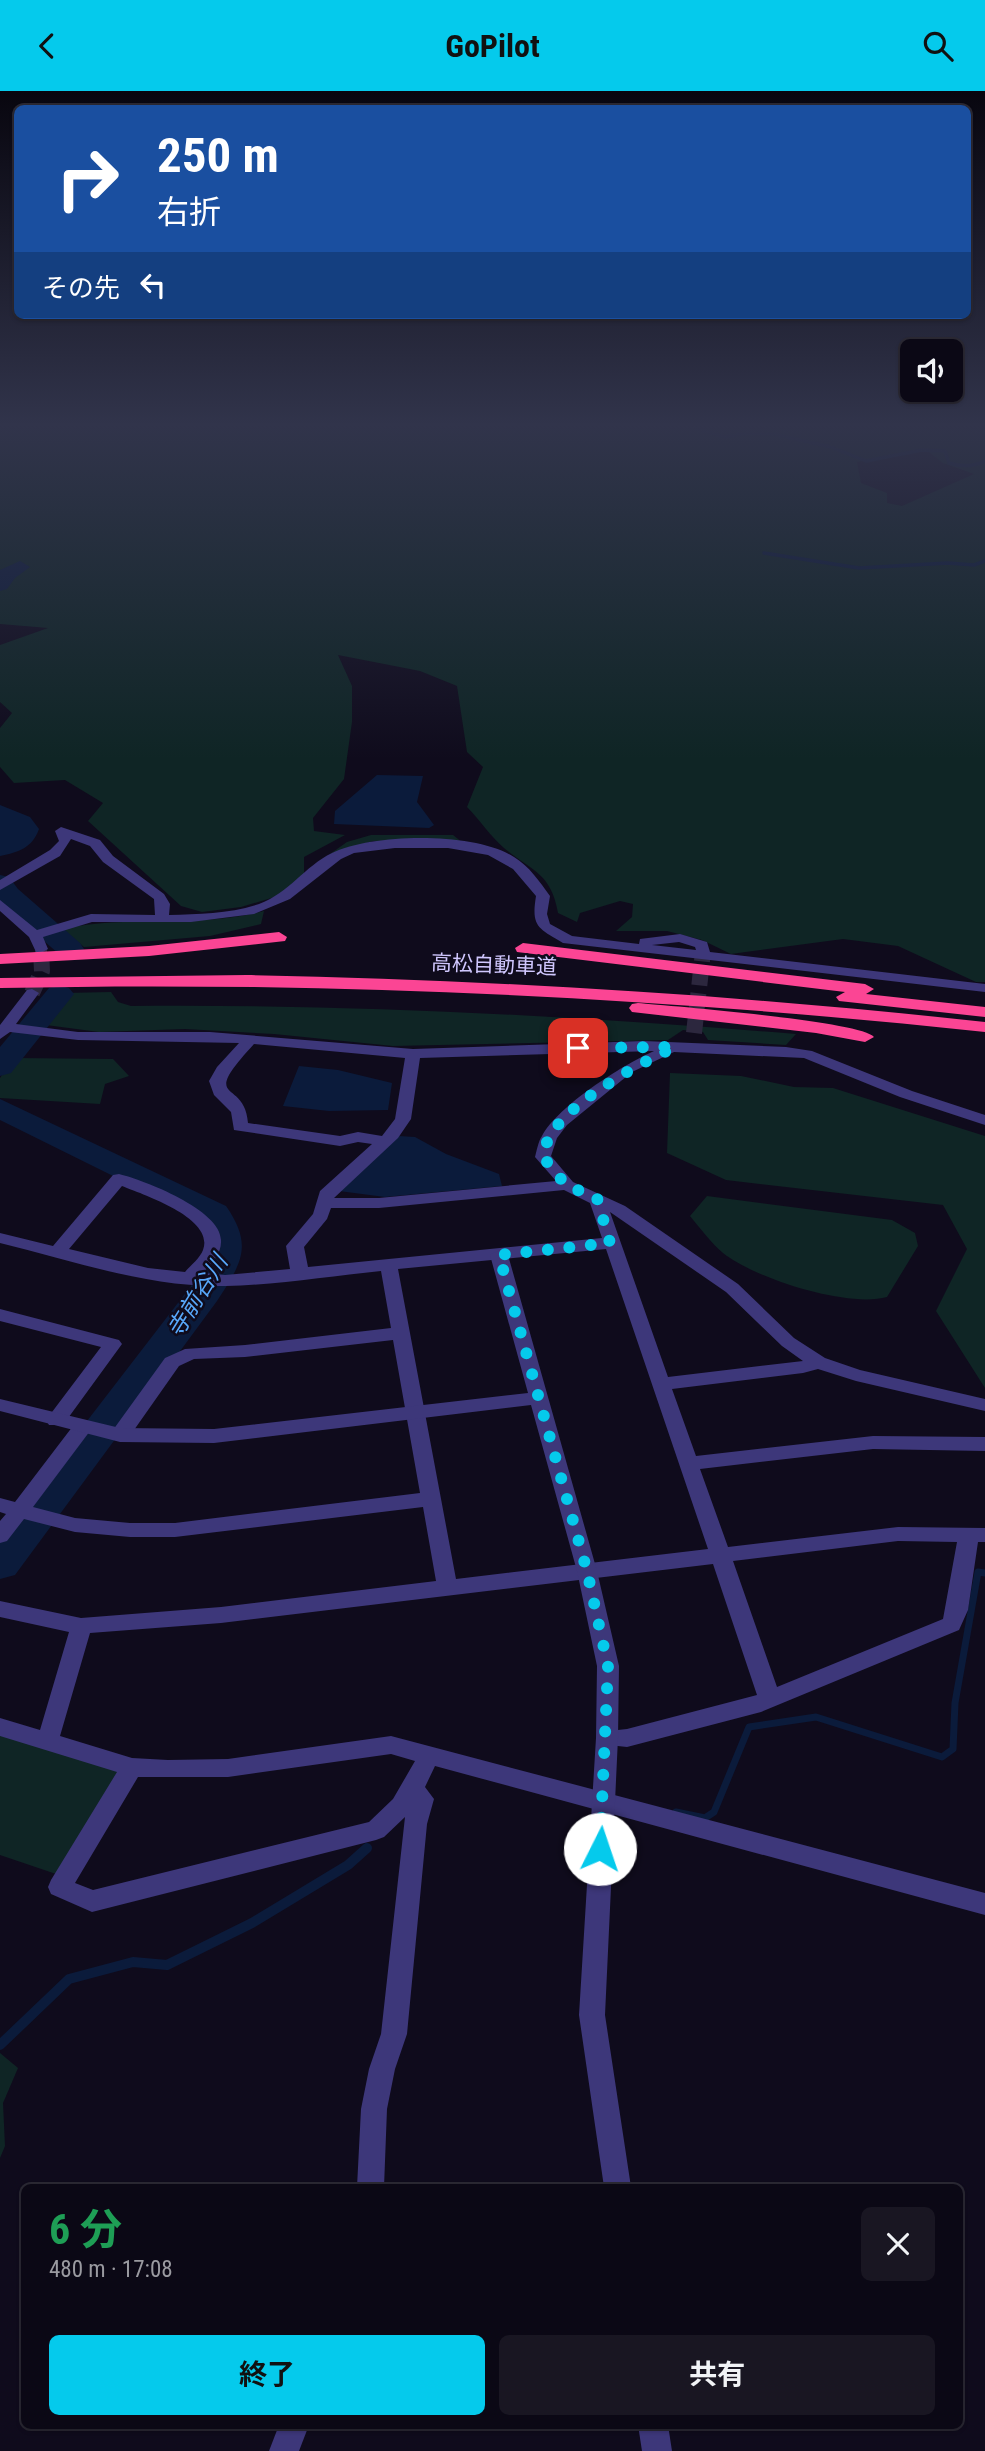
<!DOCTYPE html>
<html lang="ja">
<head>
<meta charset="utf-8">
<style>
  :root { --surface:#0b0815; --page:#191622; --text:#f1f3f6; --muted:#9a9aa0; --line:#2b2934; --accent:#05caec }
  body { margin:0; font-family:"Roboto Condensed","Noto Sans JP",sans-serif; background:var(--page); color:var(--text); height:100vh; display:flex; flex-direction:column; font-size:26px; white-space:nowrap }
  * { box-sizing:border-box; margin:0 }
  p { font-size:23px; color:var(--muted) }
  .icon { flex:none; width:38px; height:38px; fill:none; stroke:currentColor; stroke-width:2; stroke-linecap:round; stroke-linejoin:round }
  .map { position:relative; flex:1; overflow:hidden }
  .side { position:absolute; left:21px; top:2093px; width:942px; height:245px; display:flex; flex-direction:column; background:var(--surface); border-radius:10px; box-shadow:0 2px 5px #0004,0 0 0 2px var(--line) }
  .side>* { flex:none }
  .top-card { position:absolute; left:14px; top:14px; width:957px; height:214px; border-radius:10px; box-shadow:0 2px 5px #0004,0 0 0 2px var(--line); background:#1a4fa0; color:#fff; overflow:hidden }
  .tools { position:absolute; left:900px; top:248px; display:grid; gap:14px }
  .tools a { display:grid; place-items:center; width:63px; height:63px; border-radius:10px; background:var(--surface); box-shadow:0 2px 5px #0004,0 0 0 2px var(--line); font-size:35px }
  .pin { position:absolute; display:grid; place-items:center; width:60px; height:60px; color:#fff; margin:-30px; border-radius:14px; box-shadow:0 4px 10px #0006 }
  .me { position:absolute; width:77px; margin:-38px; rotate:4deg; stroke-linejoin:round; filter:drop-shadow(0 0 5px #0008) }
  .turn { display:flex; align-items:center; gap:24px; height:147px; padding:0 28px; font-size:32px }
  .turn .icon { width:91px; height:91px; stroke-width:2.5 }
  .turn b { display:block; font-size:49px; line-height:60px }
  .then { display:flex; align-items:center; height:66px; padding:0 28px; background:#0003; gap:14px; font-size:26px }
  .round { display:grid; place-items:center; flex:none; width:74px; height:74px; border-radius:10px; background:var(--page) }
  .summary { display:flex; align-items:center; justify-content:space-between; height:119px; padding:0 28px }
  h1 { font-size:42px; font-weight:700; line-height:52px; color:#1e9e55 }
  .cta { display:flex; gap:14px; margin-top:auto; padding:14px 28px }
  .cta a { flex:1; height:80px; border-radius:10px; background:var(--accent); color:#111; font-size:28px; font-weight:700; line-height:80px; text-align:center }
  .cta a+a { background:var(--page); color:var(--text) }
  header { display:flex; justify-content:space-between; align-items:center; height:91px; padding:0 28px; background:var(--accent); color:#111; font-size:32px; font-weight:700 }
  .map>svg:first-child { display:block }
  .green { fill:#0f2525; fill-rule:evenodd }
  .water { fill:#0b1b3b }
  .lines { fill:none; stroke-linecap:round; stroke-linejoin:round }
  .stream-far2 { stroke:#0b1b3b; stroke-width:3.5 }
  .stream-far1 { stroke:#0b1b3b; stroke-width:7 }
  .stream { stroke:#0b1b3b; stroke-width:10 }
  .river { fill:#0b1b3b; fill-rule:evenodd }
  .minor-tunnel-far1 { stroke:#2c273e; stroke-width:12; stroke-dasharray:12 6; stroke-linecap:butt }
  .minor-tunnel { stroke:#2c273e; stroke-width:16; stroke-dasharray:16 8; stroke-linecap:butt }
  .minor { fill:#3d377a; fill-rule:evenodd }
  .tertiary { fill:#3d377a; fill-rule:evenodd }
  .motorway { fill:#fb4594; fill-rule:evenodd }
  .route { stroke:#05caec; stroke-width:12; stroke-dasharray:0 21.6 }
  .labels { text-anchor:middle; stroke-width:5; stroke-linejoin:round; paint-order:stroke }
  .street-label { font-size:21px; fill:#d0c7fe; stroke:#0f0b1c }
  .water-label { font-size:23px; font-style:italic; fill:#58a8fb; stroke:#0f0b1c }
</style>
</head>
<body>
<header><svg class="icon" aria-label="back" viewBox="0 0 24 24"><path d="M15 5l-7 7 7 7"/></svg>GoPilot<svg class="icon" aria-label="search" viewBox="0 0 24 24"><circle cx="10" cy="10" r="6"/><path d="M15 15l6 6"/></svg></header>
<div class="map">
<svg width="985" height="2360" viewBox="0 0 985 2360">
  <rect width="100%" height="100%" fill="#0f0b1c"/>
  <!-- green -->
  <g class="green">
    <path d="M0,337H985V891H976L898,855L843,848L731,863L702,849L667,840H616L632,826L633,813L620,810L580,822L577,831L558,822C551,781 531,780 504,757C490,745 480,729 467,716L483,676L467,661L457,595L420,580L338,564L352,595V631L344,688L313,727L314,740L345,744L304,766V784L278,805L241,816L202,821L181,815L88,730L103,712L65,689L14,692L0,676V637L12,622L0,611V554L48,537L0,533ZM925,358L943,372L974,383L902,415L887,412V402L861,392L857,371Z"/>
    <path d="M371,744H453L463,752L373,750L330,763L347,751Z"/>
    <path d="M264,820L261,833L210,845L84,856L63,838C129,823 198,838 264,820Z"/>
    <path d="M111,901L118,911L131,915C353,913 575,925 796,943L786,954L708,949L703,941L683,939L668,949L393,955L274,943L185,938L99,941L46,934L64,902Z"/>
    <path d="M14,967L113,968L129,985L105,993L100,1013L0,1007V987Z"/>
    <path d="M670,982L741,985L794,996L833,997L985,1045V1297L936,1220L967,1158L943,1114L726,1089L667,1062Z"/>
    <path d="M707,1105L892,1129L915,1142L918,1155L887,1206C847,1217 756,1188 723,1162C711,1152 700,1137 690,1125Z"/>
    <path d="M0,1643L120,1680L59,1784L0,1764Z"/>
    <path d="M0,1962L18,1977L3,2012L5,2055L0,2067Z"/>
  </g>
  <!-- water -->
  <g class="water">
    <path d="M377,684L423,685L417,711L434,734L429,737L334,733L335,720Z"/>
    <path d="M0,714L30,726L39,738C32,757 19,761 0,765Z"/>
    <path d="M299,975L338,979L392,992L388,1019L329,1020L283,1015Z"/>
    <path d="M399,1045L415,1046L446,1063L499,1083L502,1095L385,1106L339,1100Z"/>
  </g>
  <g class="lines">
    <!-- stream-far2 -->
    <g class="stream-far2">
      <path d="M695,337L725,346L747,342L774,343L831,356L866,370L922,359L945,360L949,372C962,376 973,376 985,370"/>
      <path d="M764,462L859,477L948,472L974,474L985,470"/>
    </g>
    <!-- stream-far1 -->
    <path class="stream-far1" d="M676,1721L705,1727L714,1721L749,1636L816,1626L942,1666L953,1658L955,1612L978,1481L985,1482"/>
    <!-- stream -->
    <path class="stream" d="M0,1954L69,1888L133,1871L167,1874L252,1832L348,1774L367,1757"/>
    <!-- river -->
    <g class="river">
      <path d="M20,470L30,476L15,487L7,498L0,500V479Z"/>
      <path d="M0,784L9,786L18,798L80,852L84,858L80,864L70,866L60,864L0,811Z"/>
      <path d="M59,894L69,897L74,903L11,982L0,985V956L49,897Z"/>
      <path d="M0,1008L226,1115C254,1155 241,1173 217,1210L15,1484L0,1488V1443L191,1195C206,1172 214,1154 200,1128L0,1029Z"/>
    </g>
    <!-- minor-tunnel-far1 -->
    <path class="minor-tunnel-far1" d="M41,858V862"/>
    <!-- minor-tunnel -->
    <g class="minor-tunnel">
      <path d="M32,902L42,880L41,860"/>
      <path d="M694,942L703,861"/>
    </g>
    <!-- minor -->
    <g class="minor">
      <path d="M61,736L100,749L113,765L164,803L170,813L169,824C199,823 230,823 259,813C289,802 305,775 332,762C374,742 475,741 514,766C529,775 540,791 550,805L547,823L550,833L572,845L639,853L640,848L680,843L707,851L710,861L985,893V901L563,852C538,837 531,836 536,805L513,778L488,764L448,757H395L354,762L341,768L290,808L254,823L191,831H92L43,846L48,858L41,862L36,861L29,846L0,820V809L37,839L91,823L155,824L154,808L103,771L90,755L71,748L60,765L0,799V789L50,759L59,750L55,740ZM679,851L695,856L696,859L652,854Z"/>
      <path d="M32,898L39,902L16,933L78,941H210L413,958L644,950L786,956L812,960L912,1000L985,1024V1034L900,1006L804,967L674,961L632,981L567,1034L557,1047L551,1065L573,1091L625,1115L738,1193L794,1247L825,1267L860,1279L985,1308V1320L856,1290L818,1278L803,1282L672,1298L696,1365L873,1345L985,1346V1360L873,1358L700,1378L728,1456L898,1436L985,1437V1451H978L968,1519L959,1539L761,1621L627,1656L599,1653L596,1647L599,1641L627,1638L757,1604L713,1473L221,1532L90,1542L60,1645L132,1667L168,1669L228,1668L391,1645L985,1802V1824L435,1675L425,1696L434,1708L427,1733L407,1943L395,1978L387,2018L384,2096H357L361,2018L369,1978L381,1943L405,1726L384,1746L376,1749L92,1821L51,1803L48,1796L51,1789L117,1681L0,1645V1627L40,1639L69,1541L0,1526V1510L81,1527L221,1516L436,1490L423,1416L175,1446H130L75,1441L24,1428L7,1450L0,1452V1430L6,1423L0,1421V1407L15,1411L76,1331H90L93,1336L33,1416L75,1427L130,1432H175L420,1402L393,1249L245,1266L194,1268L179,1275L127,1349H113L110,1344L113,1339L165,1267L185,1258L245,1254L391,1237L381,1180C330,1185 278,1194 226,1195C150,1197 73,1170 0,1152V1142L53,1155L113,1084L119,1083C144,1089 221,1119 221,1149C222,1163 211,1173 203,1182L225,1184L290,1178L286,1155L313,1123L320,1100L372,1053L358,1051L340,1055L234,1039L231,1021L214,1004L209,990L217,976L239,952L78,949L10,941L0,948V934L27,899ZM254,953L405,967L395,1028L382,1045L358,1041L340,1045L248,1032C245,986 197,1015 254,953ZM654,960C622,974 558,1015 542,1045C538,1051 537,1059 535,1066L556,1090L379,1107H334L398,1047L411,1028L420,967ZM122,1095C144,1104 215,1127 203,1159C200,1167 191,1174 185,1181L148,1177L69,1158ZM564,1099L590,1112L602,1147L308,1176L304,1156L327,1128L331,1117H379ZM610,1121L726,1201L782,1255L803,1270L668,1286ZM606,1158L708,1458L456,1488L398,1178ZM898,1450L957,1451L943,1528L777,1596L733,1470ZM391,1663L415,1670L393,1708L369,1731L93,1799L75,1792L138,1686H228Z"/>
      <path d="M0,1218L119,1249L122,1253L63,1334H49L46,1329L101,1256L0,1230Z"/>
      <path d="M279,2334H309L299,2360H269Z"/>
    </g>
    <!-- tertiary -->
    <g class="tertiary">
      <path d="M499,1159L508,1164L597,1480L619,1575L618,1647L605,1924L631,2096H604L579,1924L596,1647L597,1575L577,1480L531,1314L214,1352L120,1351L0,1320V1308L120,1337L214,1338L528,1302L490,1164Z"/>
      <path d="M638,2334H668L672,2360H642Z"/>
    </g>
    <!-- motorway -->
    <g class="motorway">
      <path d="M279,841L287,846L285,850L149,865L0,873V863L149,855Z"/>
      <path d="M523,852L865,893L874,898L866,903L985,916V926L839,910L836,906L845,901L517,861L515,857Z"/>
      <path d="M247,884C494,889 739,904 985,931V941C657,906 330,890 0,897V887Z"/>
      <path d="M638,912C671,915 861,930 874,946L865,951L816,942L632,921L629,917L632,913Z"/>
    </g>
  </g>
  <!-- sky -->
  <linearGradient id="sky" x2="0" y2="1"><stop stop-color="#08060f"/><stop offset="0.5" stop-color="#31344b"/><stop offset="1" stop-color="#31344b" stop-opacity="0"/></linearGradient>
  <rect width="985" height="668" fill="url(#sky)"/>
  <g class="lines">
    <!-- route -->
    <path class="route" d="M578,957L675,956C640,972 569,1011 550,1045C546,1051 545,1059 543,1066L566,1094L597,1107L610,1152L499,1164L587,1480L608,1575L600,1758"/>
  </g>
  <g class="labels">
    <!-- street labels -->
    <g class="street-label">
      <text transform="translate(494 874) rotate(2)" y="7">高松自動車道</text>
    </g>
    <!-- water labels -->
    <g class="water-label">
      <text transform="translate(197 1205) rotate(-58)" y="8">寺前谷川</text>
    </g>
  </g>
</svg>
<div class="tools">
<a><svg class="icon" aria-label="sound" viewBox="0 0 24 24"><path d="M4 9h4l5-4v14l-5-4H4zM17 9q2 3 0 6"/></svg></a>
</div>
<div class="pin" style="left:578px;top:957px;background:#d93025"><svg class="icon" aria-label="arrive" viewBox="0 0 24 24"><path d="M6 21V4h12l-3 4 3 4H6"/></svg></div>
<svg class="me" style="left:600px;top:1758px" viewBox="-20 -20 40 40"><circle r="19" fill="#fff"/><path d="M0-13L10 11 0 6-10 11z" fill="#05caec"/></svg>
<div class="top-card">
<div class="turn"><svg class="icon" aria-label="right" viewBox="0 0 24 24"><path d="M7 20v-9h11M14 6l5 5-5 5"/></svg><div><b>250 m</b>右折</div></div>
<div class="then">その先<svg class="icon" aria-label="left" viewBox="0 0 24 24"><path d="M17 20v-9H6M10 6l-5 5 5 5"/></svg></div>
</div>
<section class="side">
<div class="summary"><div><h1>6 分</h1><p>480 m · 17:08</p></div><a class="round"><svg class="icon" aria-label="close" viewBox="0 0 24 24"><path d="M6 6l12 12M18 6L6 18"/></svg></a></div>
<div class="cta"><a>終了</a><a>共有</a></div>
</section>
</div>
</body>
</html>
